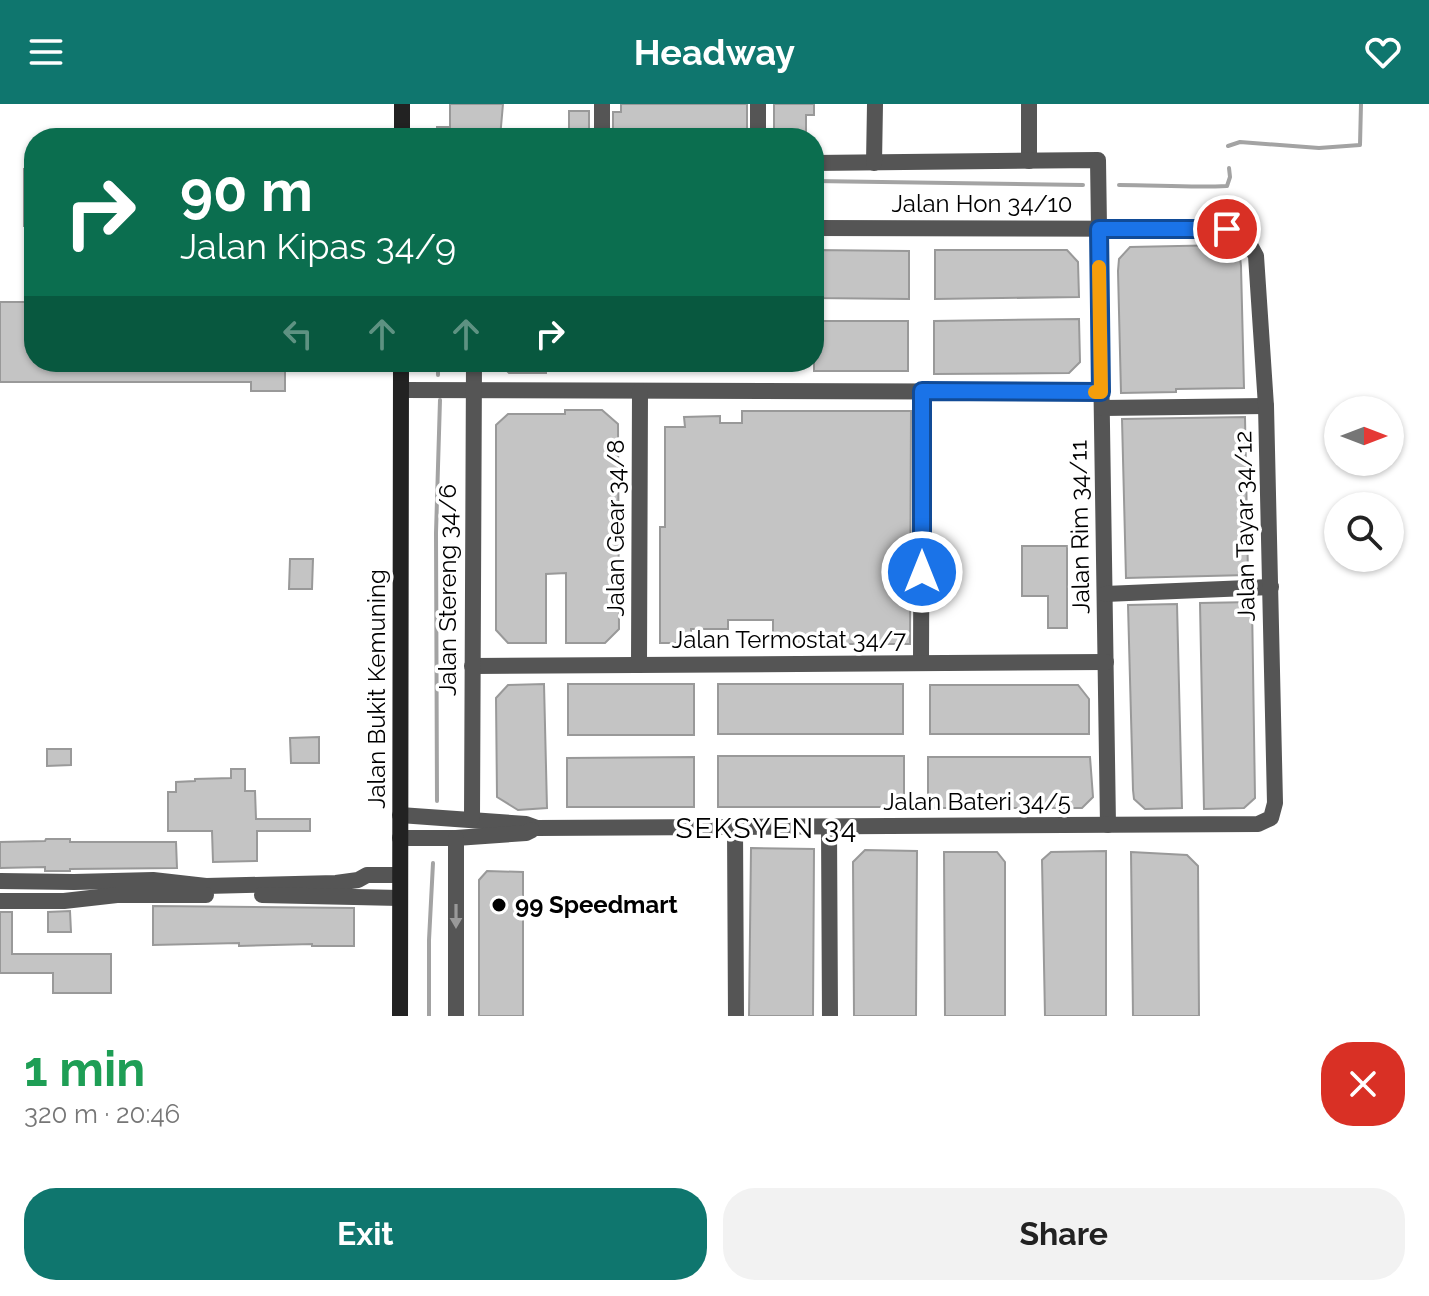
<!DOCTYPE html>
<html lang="en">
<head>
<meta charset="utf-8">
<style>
  :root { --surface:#fff; --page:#f2f2f2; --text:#222; --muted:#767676; --accent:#0f766e }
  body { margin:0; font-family:Raleway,sans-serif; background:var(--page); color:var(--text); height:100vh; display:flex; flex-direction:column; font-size:30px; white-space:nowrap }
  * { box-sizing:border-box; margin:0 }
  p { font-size:26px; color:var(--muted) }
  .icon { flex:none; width:44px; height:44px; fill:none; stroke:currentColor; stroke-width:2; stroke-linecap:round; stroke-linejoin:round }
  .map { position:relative; height:912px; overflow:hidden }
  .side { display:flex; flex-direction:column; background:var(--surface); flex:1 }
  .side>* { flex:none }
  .guide { position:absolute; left:24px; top:24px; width:800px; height:244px; border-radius:32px; box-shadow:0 2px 6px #0004; background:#0b6e4f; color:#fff; overflow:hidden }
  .needle { width:52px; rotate:90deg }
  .buttons { position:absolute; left:1324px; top:292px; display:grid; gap:16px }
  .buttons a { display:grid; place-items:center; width:80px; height:80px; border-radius:50%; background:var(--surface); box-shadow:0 2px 6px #0004; font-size:40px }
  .pin { position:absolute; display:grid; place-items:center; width:68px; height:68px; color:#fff; margin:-34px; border:4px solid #fff; border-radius:50%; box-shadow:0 2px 8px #0007 }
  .me { position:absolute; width:88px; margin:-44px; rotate:0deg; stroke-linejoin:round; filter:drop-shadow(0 0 6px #0008) }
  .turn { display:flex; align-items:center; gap:28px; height:168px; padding:0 24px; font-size:36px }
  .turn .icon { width:104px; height:104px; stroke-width:2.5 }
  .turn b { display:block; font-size:56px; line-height:68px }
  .lanes { display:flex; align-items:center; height:76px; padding:0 24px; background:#0003; justify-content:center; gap:40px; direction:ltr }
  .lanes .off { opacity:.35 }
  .round { display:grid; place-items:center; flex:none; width:84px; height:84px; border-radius:32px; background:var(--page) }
  .headline { display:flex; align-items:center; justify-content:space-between; height:136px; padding:0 24px }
  h1 { font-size:48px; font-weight:700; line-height:60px; color:#1e9e55 }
  .action { display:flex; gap:16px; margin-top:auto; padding:16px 24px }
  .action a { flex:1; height:92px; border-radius:32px; background:var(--accent); color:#fff; font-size:32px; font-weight:700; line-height:92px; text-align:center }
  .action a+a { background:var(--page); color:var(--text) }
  header { display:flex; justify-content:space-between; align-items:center; height:104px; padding:0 24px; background:var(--accent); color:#fff; font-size:36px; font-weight:700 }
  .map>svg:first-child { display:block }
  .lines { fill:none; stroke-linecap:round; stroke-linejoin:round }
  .stream { stroke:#a3a3a3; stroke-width:4 }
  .building { fill:#c4c4c4; stroke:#999; stroke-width:2 }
  .street { stroke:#555; stroke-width:16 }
  .secondary { stroke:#222; stroke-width:16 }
  .oneway { fill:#999 }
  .route-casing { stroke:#114b97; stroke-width:20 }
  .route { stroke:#1a73e8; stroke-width:14 }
  .slow { stroke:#f59e0b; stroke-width:14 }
  .poi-dot { fill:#000; stroke:#fff; stroke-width:3 }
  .labels { text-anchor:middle; stroke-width:7; stroke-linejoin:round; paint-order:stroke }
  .street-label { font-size:24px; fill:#000; stroke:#fff }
  .poi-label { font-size:24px; font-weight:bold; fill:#000; stroke:#fff; text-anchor:start }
  .quarter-label { font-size:28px; letter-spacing:2px; fill:#000; stroke:#fff }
</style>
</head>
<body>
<header><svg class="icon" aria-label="menu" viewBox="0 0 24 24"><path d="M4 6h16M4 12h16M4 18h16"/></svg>Headway<svg class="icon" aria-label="heart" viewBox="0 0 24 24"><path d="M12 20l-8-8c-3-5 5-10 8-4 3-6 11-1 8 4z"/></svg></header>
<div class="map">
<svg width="1429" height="912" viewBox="0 0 1429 912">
  <rect width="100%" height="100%" fill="#fff"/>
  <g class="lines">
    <!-- stream -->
    <g class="stream">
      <path d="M1228,42L1240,38L1319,44L1360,41L1361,0"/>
      <path d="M814,77L1083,81"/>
      <path d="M1119,81C1155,81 1191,84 1227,82L1230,73L1229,64"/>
      <path d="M438,258V271"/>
      <path d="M437,697L436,429L440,296"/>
      <path d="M429,912V836L433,759"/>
    </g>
  </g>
  <!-- building -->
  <g class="building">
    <path d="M450,0H503L500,34H437V23H450Z"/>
    <path d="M621,0H747V34H613V8H621Z"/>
    <path d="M774,0H814V11H806V34H774Z"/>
    <rect x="569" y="7" width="20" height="27"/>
    <path d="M34,64V122H24V65Z"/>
    <path d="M1227,141L1240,153L1241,162L1244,284L1176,285V288L1121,289L1118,167L1119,155L1130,143Z"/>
    <path d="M814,146L909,147V195L814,194Z"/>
    <path d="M935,146H1067L1078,158L1079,193L935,195Z"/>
    <path d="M0,198H34V258H285V287H251V278H0Z"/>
    <path d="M1079,215L1080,258L1069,269L934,270V217Z"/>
    <rect x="814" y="217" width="94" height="50"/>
    <path d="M498,258H546V269H509Z"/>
    <path d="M565,306H602L618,320L619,525L605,539H566V469L546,470V539H508L496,526V321L508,310H565Z"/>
    <path d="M742,307H911L910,540H773V516H728V525H691V539H660V423H665V323H685L684,313L720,312V319H742Z"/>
    <path d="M1245,313L1248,471L1126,474L1122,315Z"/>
    <path d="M1022,442H1067V524H1048V492H1022Z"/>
    <path d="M290,455H313L312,485H289Z"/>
    <path d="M1252,498L1255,694L1244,704L1204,705L1200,499Z"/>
    <path d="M1177,500L1182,704L1145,705L1134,695L1133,686L1128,501Z"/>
    <path d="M544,580L547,704L518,706L497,693L496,594L508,581Z"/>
    <rect x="568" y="580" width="126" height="51"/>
    <rect x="718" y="580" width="185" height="50"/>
    <path d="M930,581H1078L1089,595V630H930Z"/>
    <path d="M319,633V659H291L290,634Z"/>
    <path d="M47,645H71V661L47,662Z"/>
    <rect x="718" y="652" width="186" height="51"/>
    <path d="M694,653V703H567V654Z"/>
    <path d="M928,653H1090L1093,693L1082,704H928Z"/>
    <path d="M231,665H245V687H255L256,715H310V727H257V757L213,758L212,727H168V688H176V678L195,677V675L231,674Z"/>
    <path d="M46,735H70V738H176L177,764L70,765V767H45V763L0,764V738L45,737Z"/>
    <path d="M751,744L814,745L813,912H749Z"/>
    <path d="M865,746L917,747L916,912H854L853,758Z"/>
    <path d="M1106,747V912H1045L1042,756L1051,748Z"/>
    <path d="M944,748H997L1005,758V912H945Z"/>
    <path d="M1131,748L1187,751L1198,762L1199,912H1133Z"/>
    <path d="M487,767L523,768V912H479V776Z"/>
    <path d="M153,802L354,804V842H312V840L239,842V839L153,841Z"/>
    <path d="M70,807L71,828H48V808Z"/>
    <path d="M0,808H12V850H111V889H53V869H0Z"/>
  </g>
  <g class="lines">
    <!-- street -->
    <g class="street">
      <path d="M602,34V0"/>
      <path d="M758,34V0"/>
      <path d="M1029,57V0"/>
      <path d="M814,59L1098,56L1108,721"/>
      <path d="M874,59L875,0"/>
      <path d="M401,286L1101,288"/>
      <path d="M1102,304L1266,302"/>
      <path d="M1105,490L1271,483"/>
      <path d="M921,559L922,287"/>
      <path d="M639,561L640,287"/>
      <path d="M472,562L1106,558"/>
      <path d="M400,711L526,720L537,724L1258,720L1271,714L1275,699L1266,302L1256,152L1244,130L1227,125L814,124"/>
      <path d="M472,714L474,258"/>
      <path d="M735,723L736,912"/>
      <path d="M829,723L830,912"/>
      <path d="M400,734H456L526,729L532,726"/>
      <path d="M0,777L74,778L153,776L206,782L336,779L358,776L367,771H400"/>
      <path d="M262,791L400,794"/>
      <path d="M0,797H64L117,791H206"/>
      <path d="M456,912V734"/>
    </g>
    <!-- secondary -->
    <g class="secondary">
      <path d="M402,34V0"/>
      <path d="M400,912L401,258"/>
    </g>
  </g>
  <!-- one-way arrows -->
  <defs><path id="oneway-solid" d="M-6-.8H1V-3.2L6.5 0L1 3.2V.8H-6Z" transform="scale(2)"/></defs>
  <use class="oneway" href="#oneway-solid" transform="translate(456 812) rotate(90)"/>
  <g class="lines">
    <defs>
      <path id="route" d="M922,468V287L1101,288L1099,125H1227"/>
    </defs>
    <!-- route casing -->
    <use href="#route" class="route-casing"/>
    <!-- route -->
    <use href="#route" class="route"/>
    <!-- slow -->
    <path class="slow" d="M1095,288H1101L1099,163"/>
  </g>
  <!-- markers -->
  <circle class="poi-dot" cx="499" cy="801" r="8"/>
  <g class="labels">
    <!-- street labels -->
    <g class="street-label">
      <text x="982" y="108">Jalan Hon 34/10</text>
      <text transform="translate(1245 422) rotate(-91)" y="8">Jalan Tayar 34/12</text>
      <text transform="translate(1080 423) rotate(-91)" y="8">Jalan Rim 34/11</text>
      <text transform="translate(616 424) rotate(-90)" y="8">Jalan Gear 34/8</text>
      <text transform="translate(448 486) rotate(-90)" y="8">Jalan Stereng 34/6</text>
      <text x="789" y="544">Jalan Termostat 34/7</text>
      <text transform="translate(377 585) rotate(-90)" y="8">Jalan Bukit Kemuning</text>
      <text x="977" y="706">Jalan Bateri 34/5</text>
    </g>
    <!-- poi labels -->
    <g class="poi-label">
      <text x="515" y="809">99 Speedmart</text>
    </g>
    <!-- quarter labels -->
    <g class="quarter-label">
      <text x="767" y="734">SEKSYEN 34</text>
    </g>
  </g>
</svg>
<div class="buttons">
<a><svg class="needle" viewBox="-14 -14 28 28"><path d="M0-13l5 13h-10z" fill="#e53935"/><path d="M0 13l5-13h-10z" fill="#767676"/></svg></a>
<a><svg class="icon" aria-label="search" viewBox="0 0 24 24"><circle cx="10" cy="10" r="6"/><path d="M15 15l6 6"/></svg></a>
</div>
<div class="pin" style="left:1227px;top:125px;background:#d93025"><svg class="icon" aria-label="arrive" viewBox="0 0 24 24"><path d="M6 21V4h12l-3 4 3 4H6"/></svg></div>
<svg class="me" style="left:922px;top:468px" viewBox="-20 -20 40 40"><circle r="17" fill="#1a73e8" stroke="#fff" stroke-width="3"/><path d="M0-11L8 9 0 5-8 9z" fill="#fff"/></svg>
<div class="guide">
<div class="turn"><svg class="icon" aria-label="right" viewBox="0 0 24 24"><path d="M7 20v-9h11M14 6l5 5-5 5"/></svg><div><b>90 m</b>Jalan Kipas 34/9</div></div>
<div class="lanes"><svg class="icon off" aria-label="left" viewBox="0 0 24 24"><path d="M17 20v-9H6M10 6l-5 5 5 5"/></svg><svg class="icon off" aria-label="ahead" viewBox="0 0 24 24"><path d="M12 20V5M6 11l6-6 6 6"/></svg><svg class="icon off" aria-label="ahead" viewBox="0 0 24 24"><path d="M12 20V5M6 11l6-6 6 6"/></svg><svg class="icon" aria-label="right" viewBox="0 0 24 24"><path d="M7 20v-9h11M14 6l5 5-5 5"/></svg></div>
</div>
</div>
<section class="side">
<div class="headline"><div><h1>1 min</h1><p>320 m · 20:46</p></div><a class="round" style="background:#d93025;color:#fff"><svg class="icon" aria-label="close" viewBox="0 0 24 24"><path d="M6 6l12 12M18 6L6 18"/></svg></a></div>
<div class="action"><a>Exit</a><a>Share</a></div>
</section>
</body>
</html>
